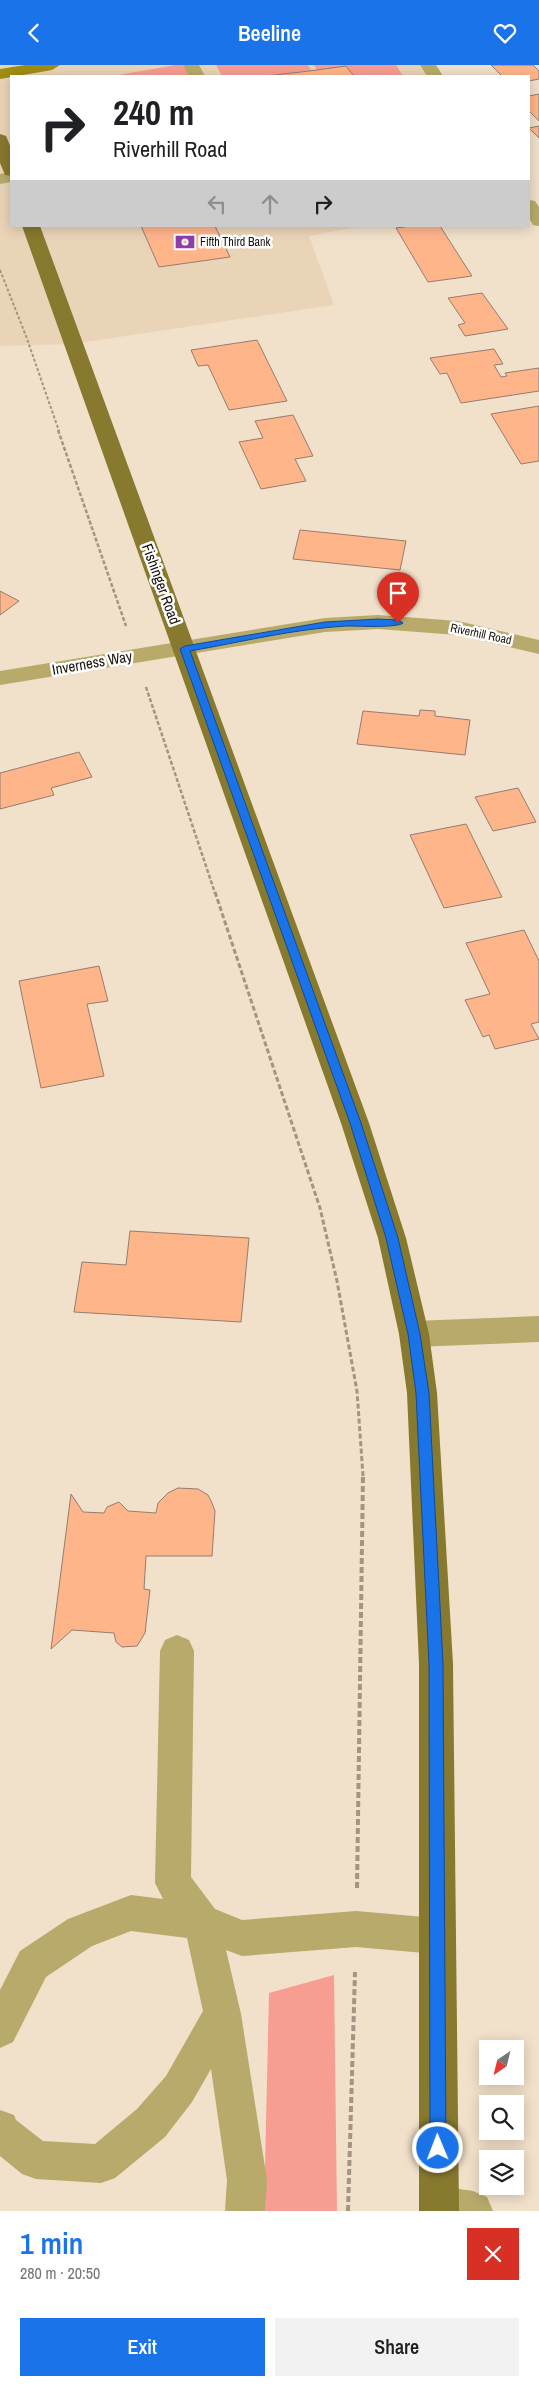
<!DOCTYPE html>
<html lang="en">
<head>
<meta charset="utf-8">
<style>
  :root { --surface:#fff; --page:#f2f2f2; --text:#202124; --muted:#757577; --accent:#1a73e8 }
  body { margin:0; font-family:"Archivo Narrow",sans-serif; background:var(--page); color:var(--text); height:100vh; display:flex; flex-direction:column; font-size:19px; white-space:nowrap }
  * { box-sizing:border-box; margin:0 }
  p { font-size:16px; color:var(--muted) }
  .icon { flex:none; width:28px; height:28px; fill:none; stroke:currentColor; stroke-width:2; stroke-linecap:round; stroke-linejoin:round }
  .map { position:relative; height:2146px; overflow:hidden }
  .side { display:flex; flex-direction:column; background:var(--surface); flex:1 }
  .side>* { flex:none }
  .hud { position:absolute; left:10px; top:10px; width:520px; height:152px; border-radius:0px; box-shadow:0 2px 12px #0003; background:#fff; color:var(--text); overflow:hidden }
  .needle { width:32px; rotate:215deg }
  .buttons { position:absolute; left:479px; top:1975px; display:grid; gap:10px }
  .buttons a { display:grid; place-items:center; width:45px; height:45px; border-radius:0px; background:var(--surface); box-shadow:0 2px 12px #0003; font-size:25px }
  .pin { position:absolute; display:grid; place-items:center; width:42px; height:42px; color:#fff; margin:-51px -21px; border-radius:50% 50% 50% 0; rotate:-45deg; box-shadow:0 0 5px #0007 }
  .pin .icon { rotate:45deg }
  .me { position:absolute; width:55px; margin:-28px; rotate:359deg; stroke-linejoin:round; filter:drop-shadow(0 0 4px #0008) }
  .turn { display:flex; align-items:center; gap:18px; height:105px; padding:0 20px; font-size:22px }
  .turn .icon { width:65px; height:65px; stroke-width:2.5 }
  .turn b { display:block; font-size:35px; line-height:42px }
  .lanes { display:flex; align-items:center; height:48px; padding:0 20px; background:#0003; justify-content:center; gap:25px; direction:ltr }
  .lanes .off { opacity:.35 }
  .round { display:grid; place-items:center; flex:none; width:52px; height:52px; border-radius:0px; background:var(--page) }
  .head { display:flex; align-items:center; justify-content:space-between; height:85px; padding:0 20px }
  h1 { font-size:30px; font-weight:600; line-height:38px; color:var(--accent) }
  .cta { display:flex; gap:10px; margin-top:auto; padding:10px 20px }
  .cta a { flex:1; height:58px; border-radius:0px; background:var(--accent); color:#fff; font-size:20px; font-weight:600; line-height:58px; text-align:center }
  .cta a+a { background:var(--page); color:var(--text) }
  header { display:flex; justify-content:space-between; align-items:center; height:65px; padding:0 20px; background:var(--accent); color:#fff; font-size:22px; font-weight:600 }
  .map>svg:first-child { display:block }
  .built { fill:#ead4b8 }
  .green { fill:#f89d92 }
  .building { fill:#ffb58a; stroke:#947d70 }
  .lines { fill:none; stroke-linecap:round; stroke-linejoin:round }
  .path-far3 { stroke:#a29584; stroke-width:2; stroke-dasharray:3 2; stroke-linecap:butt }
  .path-far2 { stroke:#a29584; stroke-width:2.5; stroke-dasharray:4 2; stroke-linecap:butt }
  .path-far1 { stroke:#a29584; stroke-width:3; stroke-dasharray:5 2.5; stroke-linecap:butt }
  .path { stroke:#a29584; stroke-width:4; stroke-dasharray:6 3; stroke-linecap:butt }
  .lane { fill:#b7aa6a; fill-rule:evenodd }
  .street { fill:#b7aa6a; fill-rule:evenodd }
  .secondary { fill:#a18d12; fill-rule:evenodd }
  .primary { fill:#87792e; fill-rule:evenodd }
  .route { fill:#1a73e8; stroke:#114b97 }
  .labels { text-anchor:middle; stroke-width:5; stroke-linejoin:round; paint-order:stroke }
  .far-poi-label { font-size:12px; fill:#1a140c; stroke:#fff; text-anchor:start }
  .far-street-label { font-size:12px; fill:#1a140c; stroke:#fff }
  .street-label { font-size:15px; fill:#1a140c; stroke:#fff }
</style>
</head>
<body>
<header><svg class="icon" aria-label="back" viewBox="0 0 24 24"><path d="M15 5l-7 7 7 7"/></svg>Beeline<svg class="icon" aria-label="heart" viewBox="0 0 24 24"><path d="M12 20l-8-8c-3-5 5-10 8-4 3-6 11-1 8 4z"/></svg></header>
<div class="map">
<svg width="539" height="2146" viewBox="0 0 539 2146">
  <rect width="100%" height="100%" fill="#f1e0ca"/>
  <!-- built -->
  <path class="built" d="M0,0H428L435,11H11V161H362L309,171L334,240L72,279L0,281Z"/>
  <!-- green -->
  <g class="green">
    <path d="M176,0H184L191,11H112Z"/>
    <path d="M216,0H308L311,5L267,11H222Z"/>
    <path d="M314,0H396L403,11H354L346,1L317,5Z"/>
    <path d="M334,1910L337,2146H264L269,1928Z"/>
  </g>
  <!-- building -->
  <g class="building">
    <path d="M491,0H533L539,6V14L529,16V11H502Z"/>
    <path d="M346,1L354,11H267L317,5Z"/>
    <path d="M539,29V56L529,46V31Z"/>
    <path d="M539,61V73L529,63Z"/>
    <path d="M141,161H215L230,192L159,202Z"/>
    <path d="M411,161H440L472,211L428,217L396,163Z"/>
    <path d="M482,228L508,264L465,271L458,260L465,258L448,233Z"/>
    <path d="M257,275L287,336L229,345L208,300L198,301L191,285Z"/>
    <path d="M494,284L503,299L494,300L501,312L507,311L505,308L539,303V326L461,338L447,308L440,309L430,293Z"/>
    <path d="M539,341V396L521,399L491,349Z"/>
    <path d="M293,350L313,391L295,394L306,416L261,424L239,377L263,373L255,356Z"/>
    <path d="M300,465L406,476L400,505L293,494Z"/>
    <path d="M0,526L19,536L0,550Z"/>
    <path d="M420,645L435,646V651L470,655L465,690L357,679L363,646L419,651Z"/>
    <path d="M79,687L92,712L51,723L54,730L0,744V708Z"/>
    <path d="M518,723L536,757L493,766L475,732Z"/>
    <path d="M466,759L502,832L444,843L410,770Z"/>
    <path d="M524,865L539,896V957L531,959L539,974L495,984L489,970L483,972L465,935L490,929L466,878Z"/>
    <path d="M99,901L108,936L87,939L104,1011L41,1023L19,916Z"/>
    <path d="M130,1166L249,1173L241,1257L74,1247L82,1197L126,1200Z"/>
    <path d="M178,1423L198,1424L208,1430L212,1438L215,1446L212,1491H146L144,1524L150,1525L145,1568L137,1581L122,1582L116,1577L114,1568L72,1565L51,1584L71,1429L83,1447L104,1448L107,1442L119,1437L128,1446L156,1448L158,1438L168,1428Z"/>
  </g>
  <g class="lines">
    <!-- path-far3 -->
    <path class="path-far3" d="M0,205L26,271L59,366"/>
    <!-- path-far2 -->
    <g class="path-far2">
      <path d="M58,365L126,561"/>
      <path d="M146,622L215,828"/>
    </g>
    <!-- path-far1 -->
    <path class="path-far1" d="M215,827L320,1143L337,1216L357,1326L363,1411"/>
    <!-- path -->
    <g class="path">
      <path d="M357,1823L363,1410"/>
      <path d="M348,2146L355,1907"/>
    </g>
    <!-- lane -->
    <g class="lane">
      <path d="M183,0H199L205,11H189Z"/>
      <path d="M11,107V117L0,119V109Z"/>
      <path d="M177,1570L189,1575L194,1586L191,1812L215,1844L242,1855L356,1846L436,1853L449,1858L454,1871L449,1884L436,1889L356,1882L242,1891L226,1885L241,1949L267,2115L265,2146H225L227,2115L211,2004L192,2037L165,2072L115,2113L101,2118L36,2114L22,2109L0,2091V2045L14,2050L16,2055L43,2076L95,2079L137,2044L166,2011L203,1946L187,1873L131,1866L92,1881L46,1912L13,1977L0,1983V1925L20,1886L68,1854L131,1830L163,1834L155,1818L160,1586L165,1575Z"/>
    </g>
    <!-- street -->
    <g class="street">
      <path d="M420,0H436L443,11H427Z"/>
      <path d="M529,135L535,136L539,142V161L533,160L529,153Z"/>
      <path d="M378,550L458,556L539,575V589L458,570L378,564L325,567L0,620V606L325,553Z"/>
      <path d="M539,1251V1277L414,1282L404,1278L399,1269L404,1260L414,1256Z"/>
      <path d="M439,2121L473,2126L487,2132L493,2146H421L419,2141L425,2127Z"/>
    </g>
    <!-- secondary -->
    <path class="secondary" d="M25,0H60L52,5L0,14V4Z"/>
    <!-- primary -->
    <g class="primary">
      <path d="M0,69L6,71L11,83V111L5,110L0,98Z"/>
      <path d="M22,161H40L369,1058L406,1173L429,1269L437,1328L453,1599L459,2146H419V1599L407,1328L399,1269L378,1173L341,1058Z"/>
    </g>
  </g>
  <!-- route -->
  <path class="route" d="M378,554L398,555L403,558C398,563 356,561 346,561C294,564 241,577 190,586L361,1058L398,1173L420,1269L429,1328L443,1599L446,2083L444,2089L438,2091L432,2089L430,2083L429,1599L416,1328L408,1269L386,1173L350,1058L180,584L185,581L325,557Z"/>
  <!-- icons -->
  <defs>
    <symbol id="bank-bare" viewBox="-9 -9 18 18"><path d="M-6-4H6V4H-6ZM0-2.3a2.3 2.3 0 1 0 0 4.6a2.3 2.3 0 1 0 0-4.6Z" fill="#8f3dac" stroke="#fff" stroke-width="2.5" paint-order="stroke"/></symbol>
  </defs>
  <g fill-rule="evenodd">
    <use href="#bank-bare" x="171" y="163" width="28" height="28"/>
  </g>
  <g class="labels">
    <!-- far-poi labels -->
    <g class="far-poi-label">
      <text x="200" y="181">Fifth Third Bank</text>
    </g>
    <!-- far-street labels -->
    <g class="far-street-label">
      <text transform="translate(481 569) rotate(12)" y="4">Riverhill Road</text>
    </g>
    <!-- street labels -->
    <g class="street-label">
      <text transform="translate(161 519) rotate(70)" y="5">Fishinger Road</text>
      <text transform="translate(92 598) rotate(-10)" y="5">Inverness Way</text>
    </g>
  </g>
</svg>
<div class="buttons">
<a><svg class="needle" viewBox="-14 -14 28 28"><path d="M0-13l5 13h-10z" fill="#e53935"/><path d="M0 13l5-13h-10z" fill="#757577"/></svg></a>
<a><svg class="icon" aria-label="search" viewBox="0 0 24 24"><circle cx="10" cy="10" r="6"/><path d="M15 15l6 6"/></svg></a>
<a><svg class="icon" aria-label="layers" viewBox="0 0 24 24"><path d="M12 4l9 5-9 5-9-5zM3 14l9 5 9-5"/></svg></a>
</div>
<div class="pin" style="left:398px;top:558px;background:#d93025"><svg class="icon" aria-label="arrive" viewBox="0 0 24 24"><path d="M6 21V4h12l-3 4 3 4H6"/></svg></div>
<svg class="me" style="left:438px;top:2083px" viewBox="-20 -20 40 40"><circle r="17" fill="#1a73e8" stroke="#fff" stroke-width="3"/><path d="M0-11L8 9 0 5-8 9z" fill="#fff"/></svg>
<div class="hud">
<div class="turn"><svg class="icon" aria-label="right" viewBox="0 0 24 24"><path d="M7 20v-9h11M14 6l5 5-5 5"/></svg><div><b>240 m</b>Riverhill Road</div></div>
<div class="lanes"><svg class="icon off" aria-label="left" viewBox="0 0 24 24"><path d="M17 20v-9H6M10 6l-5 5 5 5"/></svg><svg class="icon off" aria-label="ahead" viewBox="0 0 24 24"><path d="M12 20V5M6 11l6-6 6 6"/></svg><svg class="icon" aria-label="right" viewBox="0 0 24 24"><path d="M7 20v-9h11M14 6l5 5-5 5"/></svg></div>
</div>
</div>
<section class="side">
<div class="head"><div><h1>1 min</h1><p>280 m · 20:50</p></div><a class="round" style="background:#d93025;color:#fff"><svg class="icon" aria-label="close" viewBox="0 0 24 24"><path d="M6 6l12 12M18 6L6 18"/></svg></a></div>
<div class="cta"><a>Exit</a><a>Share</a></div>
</section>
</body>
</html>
